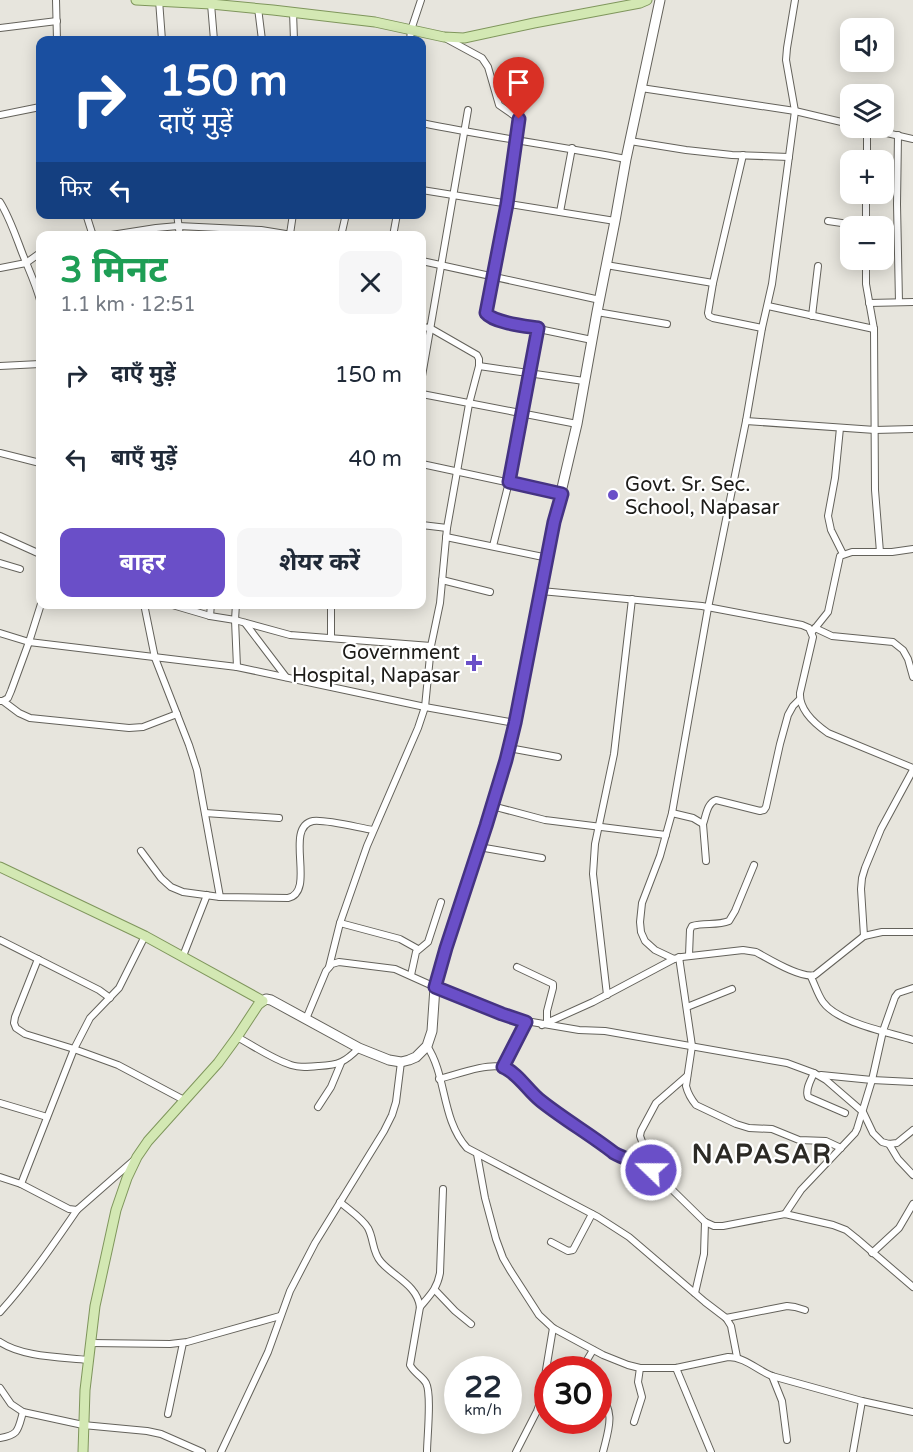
<!DOCTYPE html>
<html lang="hi">
<head>
<meta charset="utf-8">
<style>
  :root { --surface:#fff; --page:#f6f6f7; --text:#1f2937; --muted:#747a83; --accent:#6a4fc8 }
  body { margin:0; font-family:"Varela Round","Noto Sans Devanagari",sans-serif; background:var(--page); color:var(--text); height:100vh; display:flex; flex-direction:column; font-size:22px; white-space:nowrap }
  * { box-sizing:border-box; margin:0 }
  p { font-size:20px; color:var(--muted) }
  .icon { flex:none; width:33px; height:33px; fill:none; stroke:currentColor; stroke-width:2; stroke-linecap:round; stroke-linejoin:round }
  .map { position:relative; flex:1; overflow:hidden }
  .side { position:absolute; left:36px; top:231px; width:390px; height:378px; display:flex; flex-direction:column; background:var(--surface); border-radius:12px; box-shadow:0 3px 15px #0003 }
  .side>* { flex:none }
  .hud { position:absolute; left:36px; top:36px; width:390px; height:183px; border-radius:12px; box-shadow:0 3px 15px #0003; background:#1a4fa0; color:#fff; overflow:hidden }
  .buttons { position:absolute; left:840px; top:18px; display:grid; gap:12px }
  .buttons a { display:grid; place-items:center; width:54px; height:54px; border-radius:12px; background:var(--surface); box-shadow:0 3px 15px #0003; font-size:30px }
  .speed { position:absolute; left:444px; top:1356px; display:flex; gap:12px; font-size:30px; font-weight:700; text-align:center }
  .speed>* { display:grid; place-content:center; width:78px; height:78px; border-radius:50%; background:var(--surface); box-shadow:0 3px 15px #0003; line-height:1 }
  .speed small { font-size:15px; font-weight:400 }
  .speed .limit { border:9px solid #d22; background:#fff; color:#111 }
  .pin { position:absolute; display:grid; place-items:center; width:51px; height:51px; color:#fff; margin:-62px -26px; border-radius:50% 50% 50% 0; rotate:-45deg; box-shadow:0 0 6px #0007 }
  .pin .icon { rotate:45deg }
  .me { position:absolute; width:66px; margin:-33px; rotate:292deg; stroke-linejoin:round; filter:drop-shadow(0 0 4px #0008) }
  .turn { display:flex; align-items:center; gap:21px; height:126px; padding:0 24px; font-size:27px }
  .turn .icon { width:78px; height:78px; stroke-width:2.5 }
  .turn b { display:block; font-size:42px; line-height:51px }
  .then { display:flex; align-items:center; height:57px; padding:0 24px; background:#0003; gap:12px; font-size:22px }
  .round { display:grid; place-items:center; flex:none; width:63px; height:63px; border-radius:12px; background:var(--page) }
  .head { display:flex; align-items:center; justify-content:space-between; height:102px; padding:0 24px }
  h1 { font-size:36px; font-weight:700; line-height:45px; color:#1e9e55 }
  .action { display:flex; gap:12px; margin-top:auto; padding:12px 24px }
  .action a { flex:1; height:69px; border-radius:12px; background:var(--accent); color:#fff; font-size:24px; font-weight:700; line-height:69px; text-align:center }
  .action a+a { background:var(--page); color:var(--text) }
  ul { padding:0; list-style:none }
  li { display:flex; align-items:center; gap:18px; height:84px; padding:0 24px }
  li div { flex:1 }
  li b { display:block; font-size:22px }
  li em { font-style:normal }
  .map>svg:first-child { display:block }
  .lines { fill:none; stroke-linecap:round; stroke-linejoin:round }
  .minor-casing { stroke:#64625b; stroke-width:8 }
  .secondary-casing { stroke:#64625b; stroke-width:11 }
  .primary-casing { stroke:#7f965c; stroke-width:11 }
  .minor { stroke:#fff; stroke-width:6 }
  .secondary { stroke:#fff; stroke-width:9 }
  .primary { stroke:#d3e8b3; stroke-width:9 }
  .route-casing { stroke:#453382; stroke-width:15 }
  .route { stroke:#6a4fc8; stroke-width:10 }
  .poi-dot { fill:#6a4fc8; stroke:#fff; stroke-width:2 }
  .labels { text-anchor:middle; stroke-width:4.5; stroke-linejoin:round; paint-order:stroke }
  .poi-label { font-size:20px; fill:#1c1b18; stroke:#fff; text-anchor:start }
  .district-label { font-size:26px; font-weight:bold; letter-spacing:1.5px; fill:#2c2a25; stroke:#fff }
</style>
</head>
<body>
<div class="map">
<svg width="913" height="1452" viewBox="0 0 913 1452">
  <rect width="100%" height="100%" fill="#e7e5dd"/>
  <g class="lines">
    <defs>
      <g id="minor">
        <path d="M56,0L57,40"/>
        <path d="M159,0L162,40"/>
        <path d="M211,4L214,40"/>
        <path d="M258,8L262,40"/>
        <path d="M293,12L294,40"/>
        <path d="M0,28L57,21"/>
        <path d="M447,39L482,58L488,67L499,105L519,119"/>
        <path d="M410,40L411,30L421,0"/>
        <path d="M513,80L521,108L507,204L486,313L490,318L500,321L592,340"/>
        <path d="M641,88L795,111L850,124"/>
        <path d="M0,115L40,107"/>
        <path d="M422,123C490,137 558,146 626,159"/>
        <path d="M865,128L913,139"/>
        <path d="M898,135L897,204L899,302"/>
        <path d="M630,141L686,150L732,155L789,157"/>
        <path d="M743,155L713,283L708,313L709,316L713,318L762,328"/>
        <path d="M867,160V128"/>
        <path d="M422,190L615,221"/>
        <path d="M0,202C10,218 16,237 23,255C29,270 36,285 40,300"/>
        <path d="M560,212L572,148"/>
        <path d="M86,214L93,236"/>
        <path d="M177,214L180,236"/>
        <path d="M828,221L862,226"/>
        <path d="M866,226V194"/>
        <path d="M290,234L293,214"/>
        <path d="M105,236L156,228L178,226L261,230L298,236"/>
        <path d="M341,236L346,214"/>
        <path d="M393,236L397,214"/>
        <path d="M866,260V284L874,329L875,490L880,552"/>
        <path d="M422,261L600,300"/>
        <path d="M606,265L713,283"/>
        <path d="M0,268L26,263L40,253"/>
        <path d="M869,303L913,302"/>
        <path d="M768,306L874,329"/>
        <path d="M597,312L667,324"/>
        <path d="M812,316L818,266"/>
        <path d="M0,366L40,364"/>
        <path d="M479,366L584,381"/>
        <path d="M422,376L468,110"/>
        <path d="M422,394L577,424"/>
        <path d="M746,421L875,430L913,429"/>
        <path d="M840,428L835,478L828,516L831,530L843,554"/>
        <path d="M0,453L40,463"/>
        <path d="M422,464L562,494"/>
        <path d="M422,525L447,528"/>
        <path d="M0,536L40,554"/>
        <path d="M446,537L548,558"/>
        <path d="M493,546L509,482L538,328"/>
        <path d="M0,563L20,569"/>
        <path d="M442,580L490,592"/>
        <path d="M541,591L702,606L802,625L809,628L813,637L800,693C799,710 815,724 828,733L913,768"/>
        <path d="M144,604L155,658L189,745L197,770L220,897"/>
        <path d="M169,604L210,616L235,620L290,635L431,646"/>
        <path d="M236,604L235,620L237,667"/>
        <path d="M210,616L211,604"/>
        <path d="M245,623L286,677"/>
        <path d="M815,628L832,636L893,642L903,650L908,659L913,677"/>
        <path d="M812,632L828,612L840,556L852,552H892L913,549"/>
        <path d="M0,633L29,642L237,667L425,707L515,723"/>
        <path d="M331,638V604"/>
        <path d="M1,701H3L8,698L11,691L29,642L41,604"/>
        <path d="M3,701L19,713L30,718L129,728L143,727L177,714"/>
        <path d="M509,748L558,757"/>
        <path d="M492,806L545,820L666,835"/>
        <path d="M205,813L279,818"/>
        <path d="M672,813L693,818L703,824L706,861"/>
        <path d="M703,824C706,816 707,803 716,800L760,811L764,810L766,807L780,744L788,715L793,706L799,700"/>
        <path d="M479,847L542,858"/>
        <path d="M141,851L161,878L171,887L183,892L220,897L288,898C317,892 283,827 313,821C325,819 360,828 373,830"/>
        <path d="M340,923L400,939L418,949"/>
        <path d="M864,936L861,889L862,878L865,868L881,829L913,770"/>
        <path d="M0,940L99,990L110,998"/>
        <path d="M689,955L690,930L692,926C704,922 717,926 729,921L735,911L754,865"/>
        <path d="M183,956L207,895"/>
        <path d="M679,957L692,1046L686,1086C688,1094 691,1099 696,1105L736,1124L749,1128L772,1129L799,1140L826,1141L841,1148"/>
        <path d="M38,959L15,1017L14,1023L16,1028L25,1034L74,1049L118,1065L184,1100"/>
        <path d="M674,959L655,950L645,941L641,932L640,922L642,903L660,856L672,813L708,608L746,421L762,328L772,284L795,111L786,60L787,48L795,0"/>
        <path d="M329,967L340,923L367,846L418,728L425,707L431,646L440,603L447,528L469,404L479,366V359L477,355L430,328L422,327"/>
        <path d="M517,967L553,984V988L547,1011V1023"/>
        <path d="M411,975L416,952L428,942L441,902"/>
        <path d="M811,977C815,985 818,995 823,1002C838,1023 888,1032 913,1040"/>
        <path d="M607,995L593,874L595,844L614,754L632,599"/>
        <path d="M687,1007L732,989"/>
        <path d="M306,1019L326,971L332,964L339,962L395,969L435,987L502,1014L526,1021L579,1030L605,1031L787,1063L814,1073L826,1080L863,1112L873,1133L882,1142L889,1144L897,1143L913,1130"/>
        <path d="M542,1025L593,1002L674,959L682,957L743,950L756,952C769,959 801,979 815,975L864,936L882,932H913"/>
        <path d="M237,1037C254,1046 272,1059 291,1065C300,1068 309,1067 319,1066C339,1065 345,1062 359,1048"/>
        <path d="M427,1046C447,1076 441,1119 467,1148L598,1217L629,1237L705,1302L726,1318L731,1326L737,1357"/>
        <path d="M503,1067L526,1021"/>
        <path d="M814,1073C811,1080 805,1089 808,1097L845,1113"/>
        <path d="M821,1075L872,1080L913,1082"/>
        <path d="M439,1079C455,1075 487,1063 502,1067C515,1069 523,1085 532,1094C558,1116 588,1133 614,1153C626,1160 640,1162 651,1169L705,1222L714,1226H723L785,1214L833,1225L846,1230L856,1238L913,1287"/>
        <path d="M0,1103L47,1117"/>
        <path d="M318,1107L331,1087L341,1063"/>
        <path d="M889,1144L898,1159L913,1175"/>
        <path d="M477,1154L485,1198L496,1239L503,1258L510,1270L539,1315L553,1328L603,1355L628,1365L640,1368H676L728,1357C745,1357 757,1370 772,1376L862,1401L913,1412"/>
        <path d="M645,1165L646,1152L640,1136L641,1131L656,1103L687,1076"/>
        <path d="M0,1177L21,1184L69,1209L77,1210L133,1161"/>
        <path d="M21,1184L74,1049L90,1018L119,988L145,936"/>
        <path d="M340,1202C349,1210 362,1218 368,1228C374,1239 372,1252 381,1262C394,1277 417,1285 420,1307L410,1365C414,1373 422,1376 426,1383C432,1394 427,1438 427,1452"/>
        <path d="M785,1214L801,1190L855,1133L857,1129L872,1080L883,1031L895,997L898,993L913,988"/>
        <path d="M551,1242L568,1251L573,1250L592,1214"/>
        <path d="M872,1253L899,1228L913,1204"/>
        <path d="M435,1290L455,1311L471,1324"/>
        <path d="M695,1293L704,1254L705,1222"/>
        <path d="M420,1307C430,1295 437,1289 440,1273L443,1189"/>
        <path d="M0,1312C29,1280 53,1245 77,1210"/>
        <path d="M726,1318L787,1306L795,1307L805,1310"/>
        <path d="M0,1342C22,1357 61,1357 88,1360"/>
        <path d="M91,1343L170,1344L187,1342L280,1316"/>
        <path d="M676,1368L711,1452"/>
        <path d="M583,1370L584,1365L593,1350"/>
        <path d="M772,1376L782,1401L787,1440"/>
        <path d="M0,1388L11,1404L23,1412L83,1425L147,1431L161,1434L202,1452"/>
        <path d="M598,1388C615,1415 610,1424 603,1452"/>
        <path d="M168,1414L183,1343"/>
        <path d="M634,1422L642,1397L638,1382L640,1368"/>
        <path d="M0,1438C19,1435 18,1430 23,1412"/>
        <path d="M221,1452L268,1352L290,1291L315,1243L384,1131L392,1115L396,1102L401,1062"/>
        <path d="M516,1452L537,1411L541,1400L553,1328"/>
        <path d="M853,1452L862,1401"/>
      </g>
      <path id="secondary" d="M263,1001L266,999L271,1000L359,1048L389,1060L401,1062L409,1060L416,1057L427,1046L432,1031L435,987L439,970L503,772L515,723L554,522L577,424L597,312L615,221L626,159L660,0"/>
      <g id="primary">
        <path d="M136,0L211,4L273,10L375,22L444,37L464,38L534,23L640,3L647,0"/>
        <path d="M0,867L145,936L263,1001L258,1005L237,1037L218,1063L148,1141L137,1157L127,1178L116,1210L95,1306L85,1390L83,1452"/>
      </g>
    </defs>
    <!-- minor casing -->
    <use href="#minor" class="minor-casing"/>
    <!-- secondary casing -->
    <use href="#secondary" class="secondary-casing"/>
    <!-- primary casing -->
    <use href="#primary" class="primary-casing"/>
    <!-- minor -->
    <use href="#minor" class="minor"/>
    <!-- secondary -->
    <use href="#secondary" class="secondary"/>
    <!-- primary -->
    <use href="#primary" class="primary"/>
  </g>
  <g class="lines">
    <defs>
      <path id="route" d="M519,119L507,204L486,313C494,323 525,326 538,328L509,482L562,494L554,522L515,723L506,760L486,826L446,948L435,987L502,1014L526,1022L503,1067C518,1073 528,1091 541,1101C565,1120 591,1135 614,1153C626,1160 640,1162 651,1170"/>
    </defs>
    <!-- route casing -->
    <use href="#route" class="route-casing"/>
    <!-- route -->
    <use href="#route" class="route"/>
  </g>
  <!-- markers -->
  <g class="poi-dot">
    <circle cx="613" cy="495" r="6"/>
    <path d="M471 654h6v6h6v6h-6v6h-6v-6h-6v-6h6z"/>
  </g>
  <g class="labels">
    <!-- poi labels -->
    <g class="poi-label">
      <text x="625" y="491">Govt. Sr. Sec.<tspan x="625" dy="23">School, Napasar</tspan></text>
      <text x="460" y="659" text-anchor="end">Government<tspan x="460" dy="23">Hospital, Napasar</tspan></text>
    </g>
    <!-- district labels -->
    <g class="district-label">
      <text x="762" y="1163">NAPASAR</text>
    </g>
  </g>
</svg>
<div class="buttons">
<a><svg class="icon" aria-label="sound" viewBox="0 0 24 24"><path d="M4 9h4l5-4v14l-5-4H4zM17 9q2 3 0 6"/></svg></a>
<a><svg class="icon" aria-label="layers" viewBox="0 0 24 24"><path d="M12 4l9 5-9 5-9-5zM3 14l9 5 9-5"/></svg></a>
<a>+</a>
<a>−</a>
</div>
<div class="speed"><div>22<small>km/h</small></div><div class="limit">30</div></div>
<div class="pin" style="left:519px;top:119px;background:#d93025"><svg class="icon" aria-label="arrive" viewBox="0 0 24 24"><path d="M6 21V4h12l-3 4 3 4H6"/></svg></div>
<svg class="me" style="left:651px;top:1170px" viewBox="-20 -20 40 40"><circle r="17" fill="#6a4fc8" stroke="#fff" stroke-width="3"/><path d="M0-11L8 9 0 5-8 9z" fill="#fff"/></svg>
<div class="hud">
<div class="turn"><svg class="icon" aria-label="right" viewBox="0 0 24 24"><path d="M7 20v-9h11M14 6l5 5-5 5"/></svg><div><b>150 m</b>दाएँ मुड़ें</div></div>
<div class="then">फिर<svg class="icon" aria-label="left" viewBox="0 0 24 24"><path d="M17 20v-9H6M10 6l-5 5 5 5"/></svg></div>
</div>
<section class="side">
<div class="head"><div><h1>3 मिनट</h1><p>1.1 km · 12:51</p></div><a class="round"><svg class="icon" aria-label="close" viewBox="0 0 24 24"><path d="M6 6l12 12M18 6L6 18"/></svg></a></div>
<ul>
<li><svg class="icon" aria-label="right" viewBox="0 0 24 24"><path d="M7 20v-9h11M14 6l5 5-5 5"/></svg><div><b>दाएँ मुड़ें</b></div><em>150 m</em></li>
<li><svg class="icon" aria-label="left" viewBox="0 0 24 24"><path d="M17 20v-9H6M10 6l-5 5 5 5"/></svg><div><b>बाएँ मुड़ें</b></div><em>40 m</em></li>
</ul>
<div class="action"><a>बाहर</a><a>शेयर करें</a></div>
</section>
</div>
</body>
</html>
